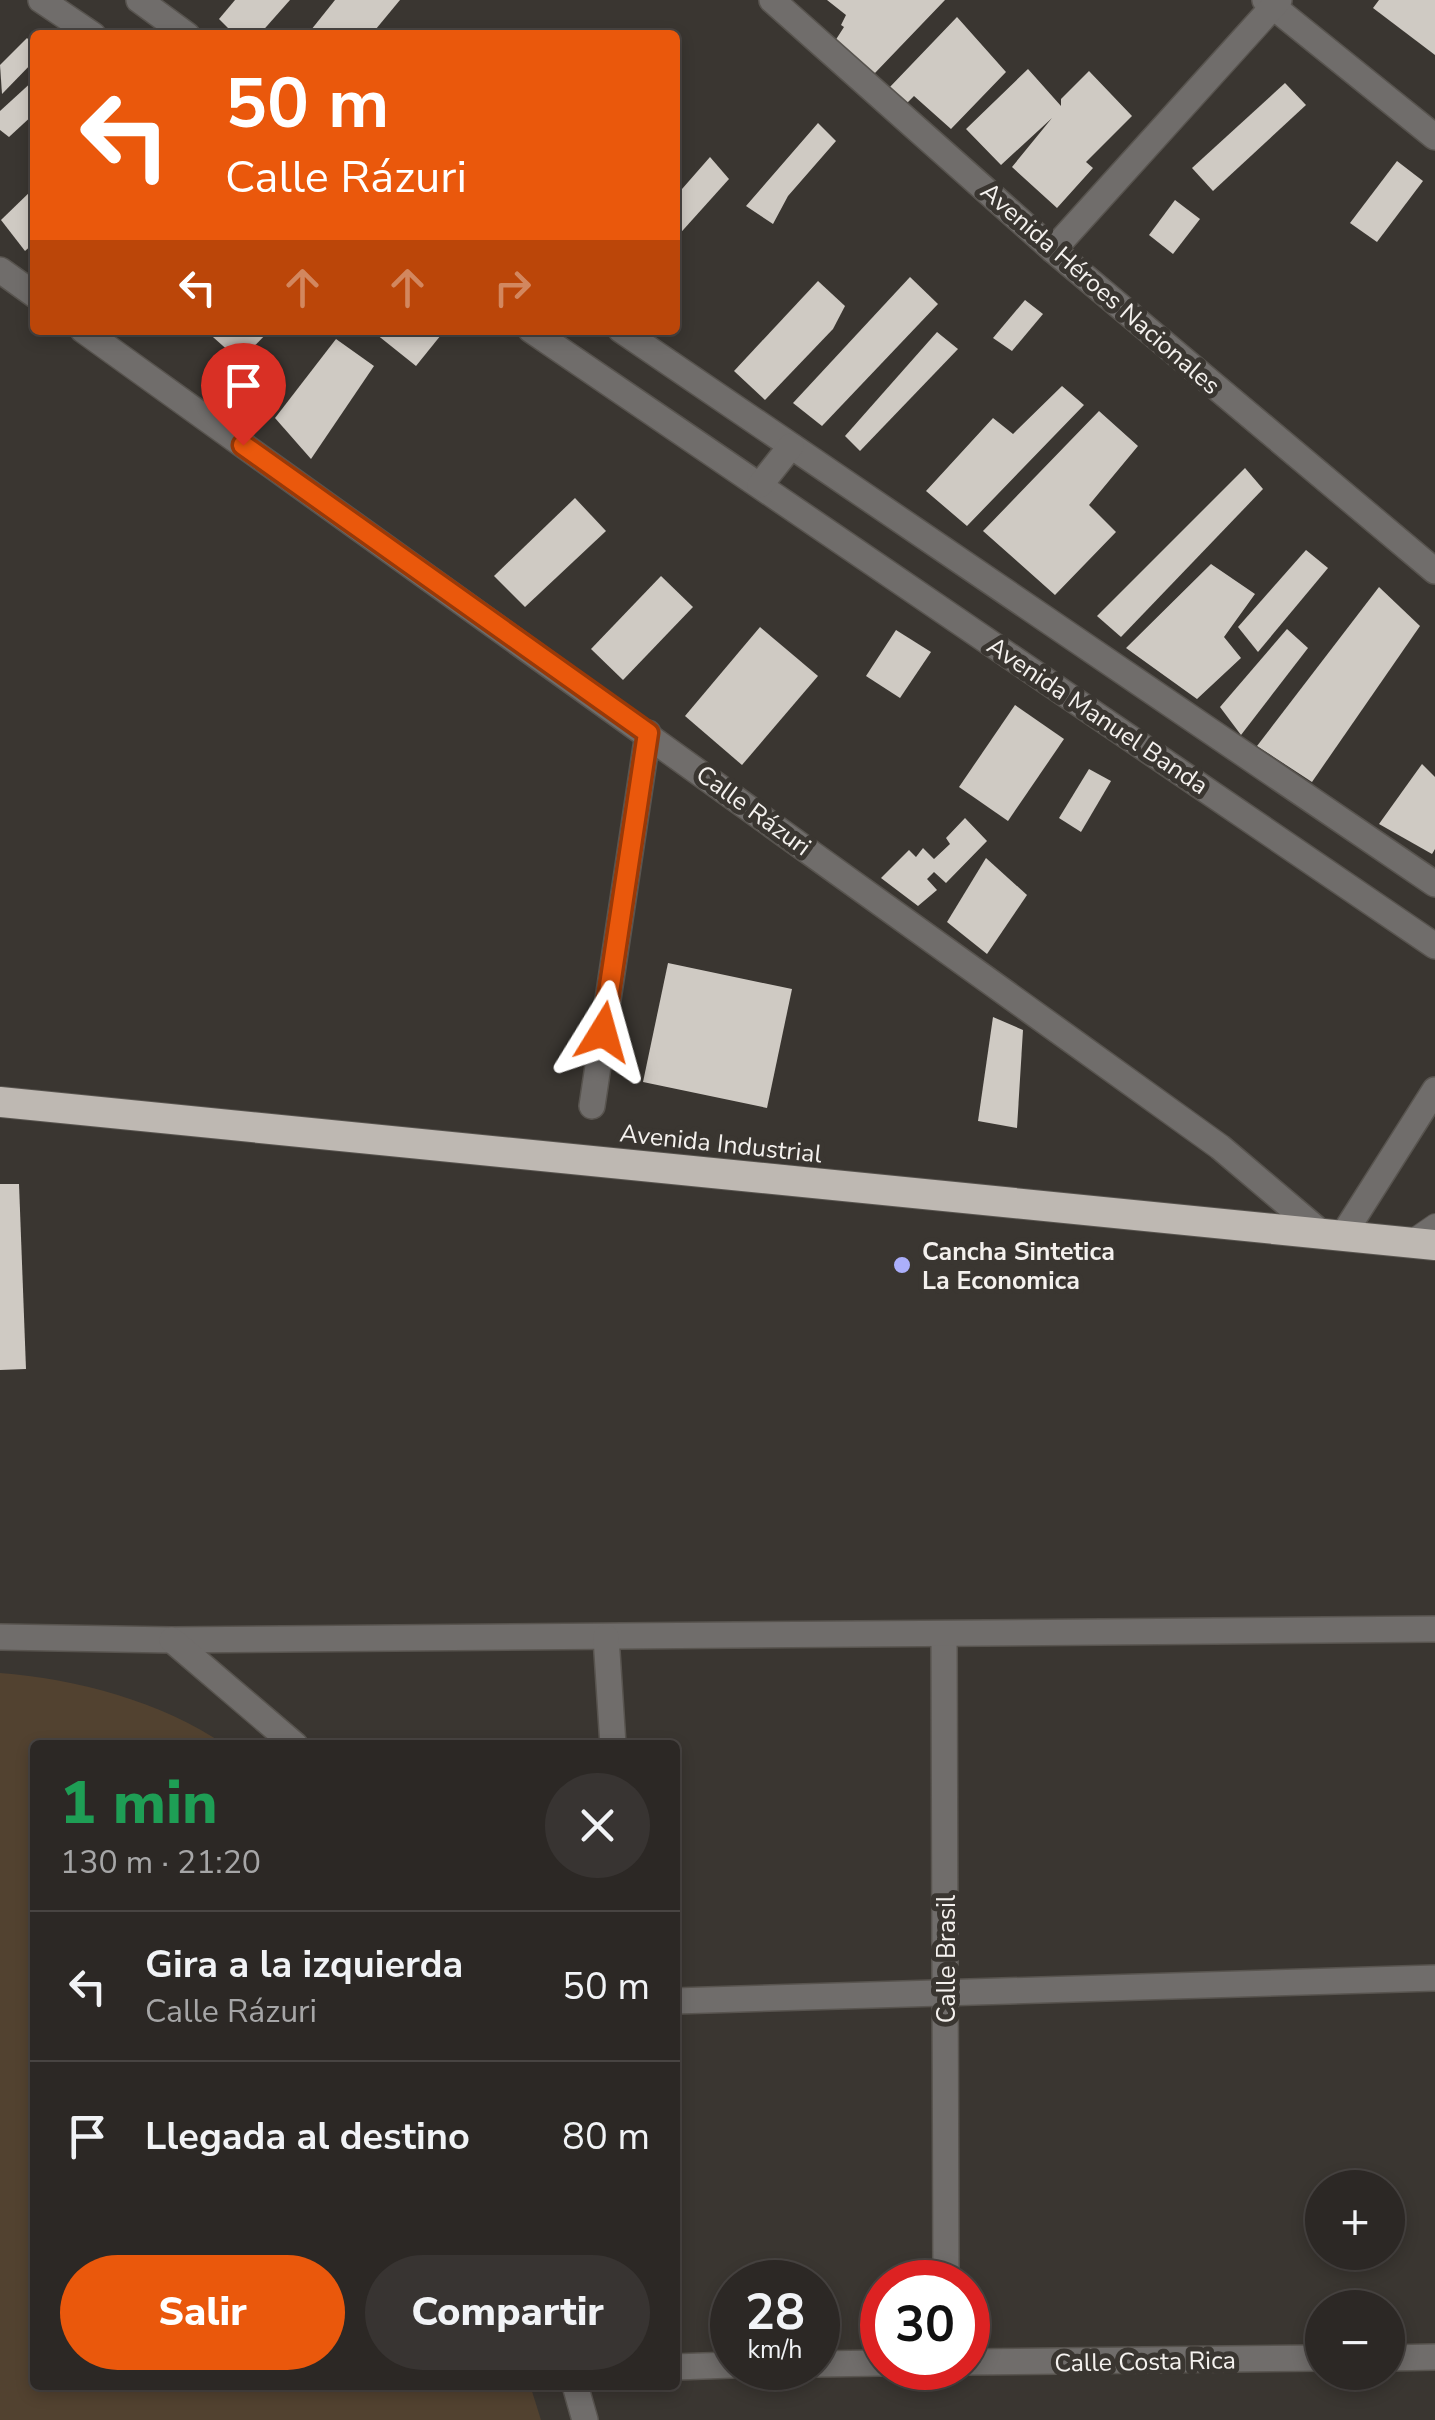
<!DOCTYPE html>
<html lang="es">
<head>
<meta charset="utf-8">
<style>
  :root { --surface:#2c2825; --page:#383432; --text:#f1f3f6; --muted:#a6a6a7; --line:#484442; --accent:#ea580c }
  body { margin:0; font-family:"Nunito Sans",sans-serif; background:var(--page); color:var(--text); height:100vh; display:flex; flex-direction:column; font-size:38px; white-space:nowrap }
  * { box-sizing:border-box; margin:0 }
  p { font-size:32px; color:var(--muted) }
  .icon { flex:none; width:55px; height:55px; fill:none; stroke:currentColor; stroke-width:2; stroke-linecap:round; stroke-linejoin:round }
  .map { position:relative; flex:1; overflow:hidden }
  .details { position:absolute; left:30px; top:1740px; width:650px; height:650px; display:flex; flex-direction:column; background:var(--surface); border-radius:10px; box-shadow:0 5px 15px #0003,0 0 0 2px var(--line) }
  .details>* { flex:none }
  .hud { position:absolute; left:30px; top:30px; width:650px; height:305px; border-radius:10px; box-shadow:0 5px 15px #0003,0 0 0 2px var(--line); background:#ea580c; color:#fff; overflow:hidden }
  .controls { position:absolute; left:1305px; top:2170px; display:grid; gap:20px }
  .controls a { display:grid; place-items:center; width:100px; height:100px; border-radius:50%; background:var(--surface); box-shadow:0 5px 15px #0003,0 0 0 2px var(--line); font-size:50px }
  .speed { position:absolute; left:710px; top:2260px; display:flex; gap:20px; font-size:50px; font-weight:700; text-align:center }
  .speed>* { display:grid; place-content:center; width:130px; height:130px; border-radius:50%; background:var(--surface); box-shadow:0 5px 15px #0003,0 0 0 2px var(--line); line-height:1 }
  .speed small { font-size:25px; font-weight:400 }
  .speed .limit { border:15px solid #d22; background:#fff; color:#111 }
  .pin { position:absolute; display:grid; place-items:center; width:85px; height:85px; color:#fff; margin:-102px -42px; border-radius:50% 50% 50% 0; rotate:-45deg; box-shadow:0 0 10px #0007 }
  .pin .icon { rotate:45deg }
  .me { position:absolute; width:110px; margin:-55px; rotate:8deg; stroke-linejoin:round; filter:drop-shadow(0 0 8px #0008) }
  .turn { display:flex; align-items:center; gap:35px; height:210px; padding:0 30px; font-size:45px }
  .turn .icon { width:130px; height:130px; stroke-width:2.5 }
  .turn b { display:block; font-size:70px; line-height:85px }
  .lanes { display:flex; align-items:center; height:95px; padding:0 30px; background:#0003; justify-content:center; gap:50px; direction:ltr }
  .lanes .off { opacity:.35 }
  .round { display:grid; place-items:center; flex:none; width:105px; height:105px; border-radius:52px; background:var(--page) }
  .summary { display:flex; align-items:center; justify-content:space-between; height:170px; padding:0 30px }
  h1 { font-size:60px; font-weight:800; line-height:75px; color:#1e9e55 }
  .button { display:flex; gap:20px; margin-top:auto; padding:20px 30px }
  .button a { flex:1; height:115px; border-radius:60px; background:var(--accent); color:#fff; font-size:40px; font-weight:800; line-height:115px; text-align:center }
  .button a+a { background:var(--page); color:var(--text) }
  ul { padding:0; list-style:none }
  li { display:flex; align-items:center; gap:30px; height:150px; padding:0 30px; border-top:2px solid var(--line) }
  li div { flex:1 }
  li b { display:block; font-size:38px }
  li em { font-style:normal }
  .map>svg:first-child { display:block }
  .green { fill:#524230 }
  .building { fill:#cfcac3 }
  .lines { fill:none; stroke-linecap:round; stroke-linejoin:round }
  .lane-casing { stroke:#58544f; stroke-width:22 }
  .street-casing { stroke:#58544f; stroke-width:28 }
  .highway-casing { stroke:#58544f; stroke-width:32 }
  .lane { stroke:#706d6b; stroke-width:20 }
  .street { stroke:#706d6b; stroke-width:25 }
  .highway { stroke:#beb8b2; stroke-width:30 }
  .route-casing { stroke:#983908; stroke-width:25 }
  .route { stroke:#ea580c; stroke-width:18 }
  .poi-dot { fill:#abaffb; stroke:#3a3631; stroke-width:4 }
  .labels { text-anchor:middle; stroke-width:10; stroke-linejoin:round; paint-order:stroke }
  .street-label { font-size:25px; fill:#f4f1ee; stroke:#3a3631 }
  .poi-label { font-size:25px; font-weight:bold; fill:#f4f1ee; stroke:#3a3631; text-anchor:start }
</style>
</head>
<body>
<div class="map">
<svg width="1435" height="2420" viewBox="0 0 1435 2420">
  <rect width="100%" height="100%" fill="#3a3631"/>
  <!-- green -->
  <path class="green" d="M0,1673C76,1679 161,1701 225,1745H35V2385H530L541,2420H0Z"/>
  <!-- building -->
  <g class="building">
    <path d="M235,0H290L259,35H235L219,19Z"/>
    <path d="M335,0H400L371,35H307Z"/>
    <path d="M827,0H945L874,74L835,41L844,27L841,25L846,15Z"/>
    <path d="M1379,0H1435V55L1373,8Z"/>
    <path d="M957,17L1006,72L951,129L914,96L905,105L888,89Z"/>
    <path d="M27,38L35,46V60L2,94L0,65Z"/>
    <path d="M1028,69L1061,106V99L1089,71L1132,116L1086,162L1093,168L1057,208L1012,167L1052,118L1001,165L966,129Z"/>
    <path d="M35,79V113L9,137L0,130V111Z"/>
    <path d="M1285,83L1306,105L1213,191L1192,168Z"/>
    <path d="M818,123L836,141L788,196L773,224L746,206Z"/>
    <path d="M710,157L729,179L675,239V197Z"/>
    <path d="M1397,161L1423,181L1377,242L1350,223Z"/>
    <path d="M35,187V242L25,251L1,220Z"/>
    <path d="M1175,200L1200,219L1173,254L1149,235Z"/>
    <path d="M910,277L938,304L822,426L793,403Z"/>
    <path d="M818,281L845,306L833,329L765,400L734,371Z"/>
    <path d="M1025,300L1043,314L1012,351L993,338Z"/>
    <path d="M205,330H270L240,361Z"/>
    <path d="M380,330H445L416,366L376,334Z"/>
    <path d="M937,332L958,349L860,451L845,436Z"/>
    <path d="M336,339L374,366L311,459L275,418Z"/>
    <path d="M1062,386L1084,405L967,526L926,491L993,418L1013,434Z"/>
    <path d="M1099,411L1138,446L1089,505L1116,532L1055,595L983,531Z"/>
    <path d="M1245,468L1263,489L1121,637L1097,616Z"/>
    <path d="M575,498L606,531L525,607L494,576Z"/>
    <path d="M1306,550L1328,568L1258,652L1238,627Z"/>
    <path d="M1211,564L1255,594L1224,637L1241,658L1197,699L1126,648Z"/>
    <path d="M661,576L693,607L623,680L591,649Z"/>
    <path d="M1379,587L1420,626L1312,782L1257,746Z"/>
    <path d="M760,627L818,676L742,765L685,716Z"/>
    <path d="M1287,629L1308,648L1241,735L1220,707Z"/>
    <path d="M896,630L931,652L900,698L866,676Z"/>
    <path d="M1015,705L1064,739L1008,821L959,787Z"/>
    <path d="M1422,764L1435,777V849L1432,854L1379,824Z"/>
    <path d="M1089,769L1111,781L1081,832L1059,818Z"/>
    <path d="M965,818L987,841L946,883L934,872L927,879L937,890L918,906L881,878L909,850L916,857L923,848L934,859L950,844L946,838Z"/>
    <path d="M986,858L1027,895L987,954L947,922Z"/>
    <path d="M668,963L792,989L767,1108L643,1082Z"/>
    <path d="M993,1017L1023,1030L1017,1128L978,1121Z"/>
    <path d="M0,1184H19L26,1369L0,1370Z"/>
  </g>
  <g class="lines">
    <defs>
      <path id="lane" d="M1409,1242L1435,1224"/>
      <g id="street">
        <path d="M41,0L93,35"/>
        <path d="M139,0L187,35"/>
        <path d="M772,0L1053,250L1435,571"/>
        <path d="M1265,0L1435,137"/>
        <path d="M1053,250L1279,0"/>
        <path d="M0,270L35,295"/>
        <path d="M83,330L1220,1147L1319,1231"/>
        <path d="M531,330L1435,946"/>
        <path d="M621,330L1435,884"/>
        <path d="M760,485L791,446"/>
        <path d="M592,1106L648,733"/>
        <path d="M1343,1235L1435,1090"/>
        <path d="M944,1635L946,2282"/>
        <path d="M0,1637L172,1640L1435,1629"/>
        <path d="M606,1637L613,1745"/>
        <path d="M172,1640L295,1745"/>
        <path d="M675,2001L1435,1978"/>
        <path d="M1388,2358L1435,2357"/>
        <path d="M968,2362L1322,2358"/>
        <path d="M818,2364L882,2363"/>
        <path d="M675,2367L732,2365"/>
        <path d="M575,2385L585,2420"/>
      </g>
      <path id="highway" d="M0,1102L1435,1245"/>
    </defs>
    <!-- lane casing -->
    <use href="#lane" class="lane-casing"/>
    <!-- street casing -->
    <use href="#street" class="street-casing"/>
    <!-- highway casing -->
    <use href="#highway" class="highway-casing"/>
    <!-- lane -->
    <use href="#lane" class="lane"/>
    <!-- street -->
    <use href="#street" class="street"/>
    <!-- highway -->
    <use href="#highway" class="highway"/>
  </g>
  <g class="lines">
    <defs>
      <path id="route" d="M243,445L648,733L603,1032"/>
    </defs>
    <!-- route casing -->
    <use href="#route" class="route-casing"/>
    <!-- route -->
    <use href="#route" class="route"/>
  </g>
  <!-- markers -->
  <circle class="poi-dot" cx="902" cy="1265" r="10"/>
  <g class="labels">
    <!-- street labels -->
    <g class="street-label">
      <text transform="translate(1101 288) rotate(41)" y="9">Avenida Héroes Nacionales</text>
      <text transform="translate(1098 715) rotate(34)" y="9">Avenida Manuel Banda</text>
      <text transform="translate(754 810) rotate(36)" y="9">Calle Rázuri</text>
      <text transform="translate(721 1143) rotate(6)" y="9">Avenida Industrial</text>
      <text transform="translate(946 1959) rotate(-90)" y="9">Calle Brasil</text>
      <text transform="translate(1145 2361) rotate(-1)" y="9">Calle Costa Rica</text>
    </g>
    <!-- poi labels -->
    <g class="poi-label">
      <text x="922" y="1260">Cancha Sintetica<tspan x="922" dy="29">La Economica</tspan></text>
    </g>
  </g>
</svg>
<div class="controls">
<a>+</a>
<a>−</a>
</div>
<div class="speed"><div>28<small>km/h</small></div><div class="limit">30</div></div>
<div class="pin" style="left:243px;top:445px;background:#d93025"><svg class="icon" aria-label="arrive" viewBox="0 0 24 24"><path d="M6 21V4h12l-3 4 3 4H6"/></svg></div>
<svg class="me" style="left:603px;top:1032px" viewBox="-20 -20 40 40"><path d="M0-17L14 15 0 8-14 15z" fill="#ea580c" stroke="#fff" stroke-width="4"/></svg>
<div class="hud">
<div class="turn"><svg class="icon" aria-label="left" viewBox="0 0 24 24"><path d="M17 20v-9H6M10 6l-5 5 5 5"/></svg><div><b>50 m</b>Calle Rázuri</div></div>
<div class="lanes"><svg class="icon" aria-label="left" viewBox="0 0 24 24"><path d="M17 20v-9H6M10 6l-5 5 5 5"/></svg><svg class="icon off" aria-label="ahead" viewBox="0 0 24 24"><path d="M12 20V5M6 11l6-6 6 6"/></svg><svg class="icon off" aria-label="ahead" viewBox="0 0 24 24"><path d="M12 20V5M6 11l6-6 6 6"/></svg><svg class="icon off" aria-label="right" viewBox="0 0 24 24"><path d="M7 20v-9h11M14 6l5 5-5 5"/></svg></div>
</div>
<section class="details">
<div class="summary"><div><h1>1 min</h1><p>130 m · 21:20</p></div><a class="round"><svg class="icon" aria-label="close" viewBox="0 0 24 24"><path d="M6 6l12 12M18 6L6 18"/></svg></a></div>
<ul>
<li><svg class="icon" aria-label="left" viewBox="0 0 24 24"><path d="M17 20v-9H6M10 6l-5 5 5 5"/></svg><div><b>Gira a la izquierda</b><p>Calle Rázuri</p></div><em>50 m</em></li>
<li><svg class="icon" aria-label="arrive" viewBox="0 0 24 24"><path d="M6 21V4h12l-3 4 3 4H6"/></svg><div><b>Llegada al destino</b></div><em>80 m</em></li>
</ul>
<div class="button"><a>Salir</a><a>Compartir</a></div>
</section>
</div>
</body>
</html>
